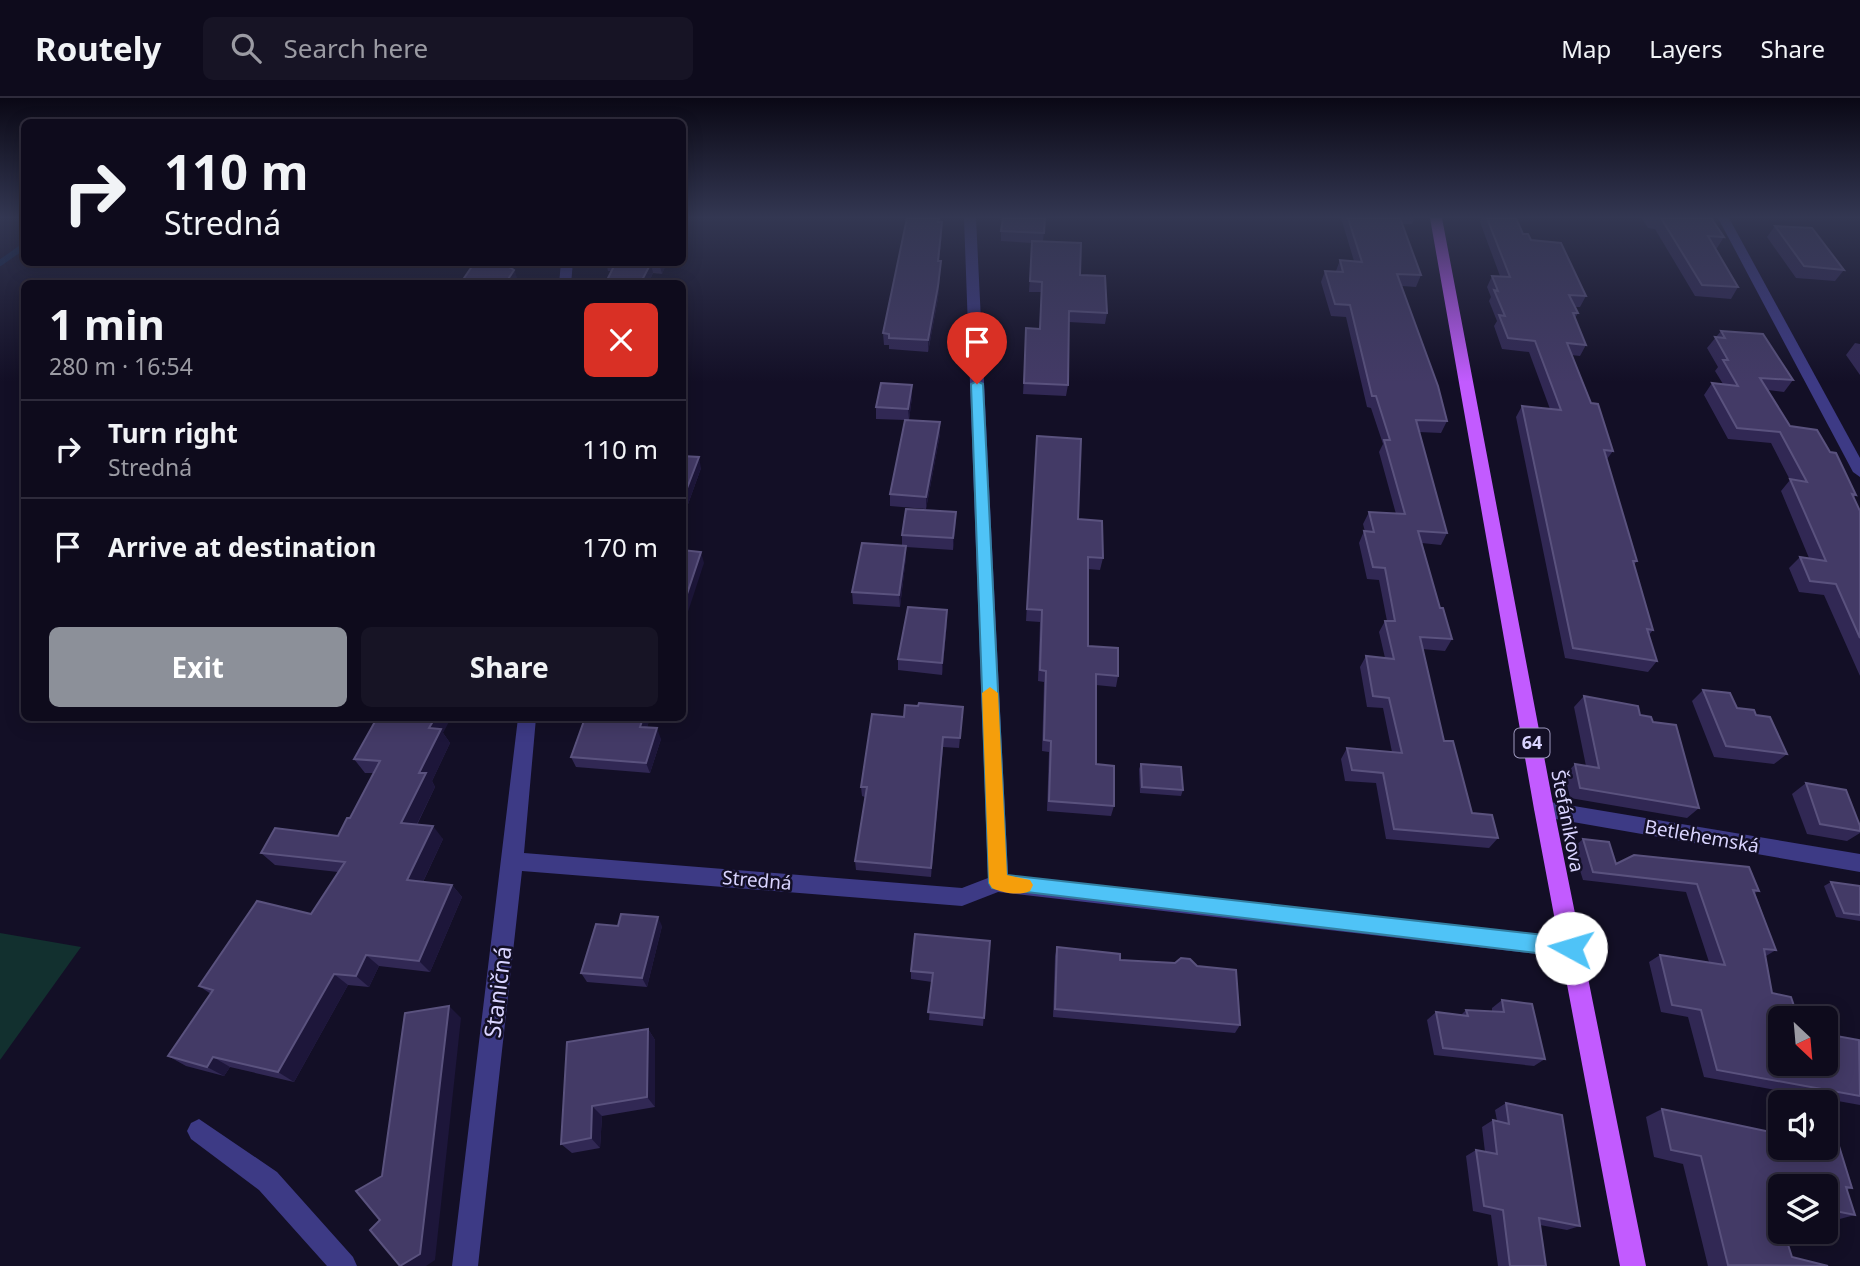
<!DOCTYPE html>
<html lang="en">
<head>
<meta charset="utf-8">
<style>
  :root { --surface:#0e0b1c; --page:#171425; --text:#f1f3f6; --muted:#9b9ba3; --line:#2e2b3b; --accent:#8c9099 }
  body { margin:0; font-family:"Noto Sans",sans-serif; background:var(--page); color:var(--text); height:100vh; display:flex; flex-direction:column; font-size:26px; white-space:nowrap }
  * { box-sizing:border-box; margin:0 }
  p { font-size:23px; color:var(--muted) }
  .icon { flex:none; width:38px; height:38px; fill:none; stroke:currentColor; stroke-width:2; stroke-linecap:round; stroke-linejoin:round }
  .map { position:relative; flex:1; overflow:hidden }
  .details { position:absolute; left:21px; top:182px; width:665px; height:441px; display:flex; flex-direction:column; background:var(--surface); border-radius:10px; box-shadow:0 4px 18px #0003,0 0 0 2px var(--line) }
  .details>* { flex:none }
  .guide { position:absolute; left:21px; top:21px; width:665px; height:147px; border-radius:10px; box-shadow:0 4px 18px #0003,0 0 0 2px var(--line); background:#0e0b1c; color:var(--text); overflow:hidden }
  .needle { width:46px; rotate:154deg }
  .fabs { position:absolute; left:1768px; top:908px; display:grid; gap:14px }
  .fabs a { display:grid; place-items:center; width:70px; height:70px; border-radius:10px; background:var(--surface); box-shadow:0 4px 18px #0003,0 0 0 2px var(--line); font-size:35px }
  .pin { position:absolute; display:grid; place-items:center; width:60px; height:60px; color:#fff; margin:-72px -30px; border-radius:50% 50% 50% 0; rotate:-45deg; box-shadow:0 0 7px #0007 }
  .pin .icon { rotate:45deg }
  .me { position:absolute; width:77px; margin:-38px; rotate:276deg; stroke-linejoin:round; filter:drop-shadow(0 0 5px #0008) }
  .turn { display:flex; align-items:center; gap:24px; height:147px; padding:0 28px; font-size:32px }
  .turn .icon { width:91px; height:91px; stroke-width:2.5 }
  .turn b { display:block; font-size:49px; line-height:60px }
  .round { display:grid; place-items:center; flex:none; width:74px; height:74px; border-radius:10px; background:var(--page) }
  .head { display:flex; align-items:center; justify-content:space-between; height:119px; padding:0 28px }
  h1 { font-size:42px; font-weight:700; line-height:52px }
  .primary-button { display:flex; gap:14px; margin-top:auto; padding:14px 28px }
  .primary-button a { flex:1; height:80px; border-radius:10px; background:var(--accent); color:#fff; font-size:28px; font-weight:700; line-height:80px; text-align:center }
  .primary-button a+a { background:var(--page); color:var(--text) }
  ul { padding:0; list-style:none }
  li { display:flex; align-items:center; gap:21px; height:98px; padding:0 28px; border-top:2px solid var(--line) }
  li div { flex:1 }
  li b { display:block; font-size:26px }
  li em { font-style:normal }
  header { display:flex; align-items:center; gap:42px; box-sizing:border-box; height:98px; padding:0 35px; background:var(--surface); border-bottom:2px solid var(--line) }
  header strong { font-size:33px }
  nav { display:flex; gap:38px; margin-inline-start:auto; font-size:24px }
  .search { width:490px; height:63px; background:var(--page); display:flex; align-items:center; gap:18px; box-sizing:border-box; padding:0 24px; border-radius:10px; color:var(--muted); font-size:26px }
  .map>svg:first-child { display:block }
  .green { fill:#12302f }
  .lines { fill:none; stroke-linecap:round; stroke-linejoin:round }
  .stream { stroke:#0c2248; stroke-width:6 }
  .minor { fill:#3d3a85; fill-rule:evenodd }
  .major { fill:#c25bff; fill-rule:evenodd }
  .wall { fill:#312854 }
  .shaded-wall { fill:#1d163a }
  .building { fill:#433a66; stroke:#5a527e; stroke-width:2 }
  .route { fill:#4fc3f7; stroke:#337fa1; stroke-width:2 }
  .slow { fill:#f59e0b }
  .labels { text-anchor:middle; stroke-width:5; stroke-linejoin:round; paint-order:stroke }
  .shield { fill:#130f26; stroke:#9e99be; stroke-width:2 }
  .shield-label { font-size:18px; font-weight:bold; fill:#d9d4ff }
  .street-label { font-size:19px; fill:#d9d4ff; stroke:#130f26 }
  .near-street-label { font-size:23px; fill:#d9d4ff; stroke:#130f26 }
</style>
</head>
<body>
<header>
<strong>Routely</strong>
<div class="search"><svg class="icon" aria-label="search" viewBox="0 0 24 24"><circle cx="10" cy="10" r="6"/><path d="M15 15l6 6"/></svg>Search here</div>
<nav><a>Map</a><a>Layers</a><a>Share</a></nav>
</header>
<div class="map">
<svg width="1860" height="1168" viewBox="0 0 1860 1168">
  <rect width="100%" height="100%" fill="#130f26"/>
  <!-- green -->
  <path class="green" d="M0,835L81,849L0,962Z"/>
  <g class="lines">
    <!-- stream -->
    <path class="stream" d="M0,165L24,148"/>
    <!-- minor -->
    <g class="minor">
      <path d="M964,120H976L1008,777L1571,840L1578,843L1582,850L1578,857L1571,860L998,794L962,808L522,773L478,1168H452L518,620H536L524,755L962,790L988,780Z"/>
      <path d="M1718,120H1729L1860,360V379L1853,374Z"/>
      <path d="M561,164H573L571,186H559Z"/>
      <path d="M1544,703L1860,756V774L1544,719L1537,717L1534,711L1537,705Z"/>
      <path d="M199,1021L277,1074L353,1159L357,1168H327L259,1092L191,1041L187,1033L191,1025Z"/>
    </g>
    <!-- major -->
    <path class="major" d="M1430,120H1442L1554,711L1646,1168H1620L1534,711Z"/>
  </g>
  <!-- wall -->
  <g class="wall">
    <path d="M941,120V124H942V136L939,163H941L940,175L938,200L928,254L889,251V247H884L883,235Z"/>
    <path d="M1045,120L1043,144L1080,177L1107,215L1105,226L1069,224L1068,287L1066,298L1023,296L1026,241L1040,230L1041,194H1029L1032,145L1001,143V133Z"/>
    <path d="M1341,120H1414L1412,126H1402L1421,177L1416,189L1402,188L1447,323L1441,335L1419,334L1447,435L1441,447L1422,445L1440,510L1452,541L1445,553L1422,551L1444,643L1472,715L1498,740L1489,750L1386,741L1376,685L1345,683L1341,661L1347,650L1392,654L1383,610L1367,609L1360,569L1366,558L1385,560L1379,534L1385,523H1387L1379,482L1367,481L1359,445L1364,433L1365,434L1363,426L1369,414L1396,416L1379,354L1383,346L1371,310L1367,309L1346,219L1331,218L1321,184L1325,173H1336L1340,162L1354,163Z"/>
    <path d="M1481,120H1516L1523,136L1586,198L1580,209H1575L1578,215L1575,220L1586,247L1580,258L1571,257L1591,305L1613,353L1607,361L1637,463L1634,467L1653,532L1649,537L1657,563L1648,574L1565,560L1516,319L1522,308L1550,311L1529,254L1502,251L1494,228L1497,223L1489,203L1491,199L1487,189L1492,178H1500L1480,124Z"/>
    <path d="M1642,120H1711L1724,139L1717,150H1716L1738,189L1731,201L1695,198L1655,131L1648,130Z"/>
    <path d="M1775,128L1844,172L1835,183L1796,180L1767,139Z"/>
    <path d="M606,164H667L662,176L653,175L648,186H605L612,173H608Z"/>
    <path d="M1721,233L1793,282L1784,294L1768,292L1790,328L1856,397L1853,400L1860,413V578L1824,497L1799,494L1789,470L1800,459L1809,460L1781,393L1790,382L1771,345L1728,341L1704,297L1712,285L1723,286L1715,273L1718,269L1707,250Z"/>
    <path d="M1855,245L1860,246V277L1846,257Z"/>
    <path d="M912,299L909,322L940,324V336L926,411L890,408V396L905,322L876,321V309Z"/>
    <path d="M1037,338L1078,421L1103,460L1100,472L1088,471V548L1118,578L1116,589L1096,587V666L1114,708L1111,718L1047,713L1049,654L1042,653L1044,584L1038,583L1040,524L1026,523Z"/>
    <path d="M682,358L701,370L687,409H682Z"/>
    <path d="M956,414L953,452L906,449V459L900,509L853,506L852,494L902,448V437Z"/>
    <path d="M947,524L942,577L898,572V561Z"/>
    <path d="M1703,592L1737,610L1756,617L1787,656L1774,666L1714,659L1692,603Z"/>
    <path d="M1584,598L1640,617L1653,624L1699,710L1687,720L1570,700L1565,677L1575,666L1586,668L1574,609Z"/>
    <path d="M904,619H962L959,650L943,649L931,779L856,772L855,763L865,699L862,698L861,689Z"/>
    <path d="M582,620H650L647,629L661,641L650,675L576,669L571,659L585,620Z"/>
    <path d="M443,635L450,645L432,683L435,689L417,727L443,741L423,784L452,787L462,799L430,874L379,868L369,889L348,887L294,984L230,969L224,978L186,968L168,958L211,896L199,888L311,816L338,774L275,767L261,755L338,738L350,720L374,675H365L354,661Z"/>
    <path d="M1141,666L1183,692L1181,698L1140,695L1139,671Z"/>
    <path d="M1806,685L1860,728V735L1847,743L1807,736L1792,696Z"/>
    <path d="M1583,741L1616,766L1759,793L1755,795L1776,852L1766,858L1780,966L1860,944V1007L1704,979L1688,919L1661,914L1649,864L1660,857L1709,864L1686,794L1583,782L1573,750Z"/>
    <path d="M1831,784L1860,788V823L1836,819L1824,788Z"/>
    <path d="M618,828H662L647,889L587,884L581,875Z"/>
    <path d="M990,843L983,928L929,922L932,884L911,881V873Z"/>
    <path d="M1057,849L1120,862L1240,927L1235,935L1053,919L1055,858Z"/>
    <path d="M1502,902L1545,961L1534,968L1434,957L1427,922L1436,914L1461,917L1466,912L1492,914V910Z"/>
    <path d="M648,931L655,942V1009L602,1018L600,1050L572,1055L561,1046Z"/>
    <path d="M1506,1005L1580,1128L1567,1132L1540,1127L1546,1168H1498L1491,1117L1473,1113L1466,1058L1476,1052L1485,1054L1482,1029L1493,1022L1497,1023L1495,1012Z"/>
    <path d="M1662,1011L1852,1090L1847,1092L1855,1117L1832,1123L1825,1121V1088H1780V1112L1778,1111L1792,1159L1828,1168H1708L1683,1066L1654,1059L1646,1019Z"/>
  </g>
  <!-- shaded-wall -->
  <g class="shaded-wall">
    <path d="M682,120H688L682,132Z"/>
    <path d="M942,124V136L937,175L938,163Z"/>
    <path d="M941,163L938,200L928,254V242Z"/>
    <path d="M512,164L518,183L516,186H505L509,169Z"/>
    <path d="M660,164H667L662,176L659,165Z"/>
    <path d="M651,165L653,175L648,186H640Z"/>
    <path d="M683,248L685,260L682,266Z"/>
    <path d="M912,287V299L909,322L908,311Z"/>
    <path d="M940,324V336L926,411V399Z"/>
    <path d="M699,359L701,370L687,409L684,398Z"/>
    <path d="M956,414V426L953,452V440Z"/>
    <path d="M906,448V459L900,509L899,497Z"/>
    <path d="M701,454L704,465L683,529L682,511Z"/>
    <path d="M947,512V524L942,577V565Z"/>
    <path d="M435,620H451L443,635L450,645L432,683L435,689L411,738L401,725L419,675L429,630Z"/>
    <path d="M643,620H650L644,639L640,629Z"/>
    <path d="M657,630L661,641L650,675L646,665Z"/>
    <path d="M943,639V649L931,779V770Z"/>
    <path d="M433,728L443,741L418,794L407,782Z"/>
    <path d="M452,787L462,799L430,874L419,863Z"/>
    <path d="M658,819L662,828L647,889L642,880Z"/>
    <path d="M366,857L379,868L369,889L356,878Z"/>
    <path d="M334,876L348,887L294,984L278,974Z"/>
    <path d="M449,908L461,920L435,1162L426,1168H401Z"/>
    <path d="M648,931L655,942V1009L647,999Z"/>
    <path d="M213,959L230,969L224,978L207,969Z"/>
    <path d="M592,1008L602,1018L600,1050L591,1040Z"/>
  </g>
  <!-- building -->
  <g class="building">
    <path d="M907,120H939L938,124H942L938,163H941L938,188L928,242L889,240V236L883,235Z"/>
    <path d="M1003,120H1045L1044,135L1001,133Z"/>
    <path d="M1348,120H1400L1421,177L1397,176L1438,288L1447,323L1416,322L1447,435L1418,433L1440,510H1443L1452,541L1420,539L1444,643H1453L1472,715L1492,717L1498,740L1394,731L1383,675L1352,672L1347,650L1402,655L1389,600L1373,598L1366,558L1394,561L1385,523H1395L1385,470L1373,469L1364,433L1374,434L1369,414L1405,416L1384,342H1390L1376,298H1372L1350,207L1335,206L1325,173L1343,174L1340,162L1362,164Z"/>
    <path d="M1487,120H1516L1523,136H1528L1531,142L1561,145L1586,198L1569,197L1578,215H1573L1586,247L1567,245L1591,305L1598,306L1613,353L1604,352L1637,463H1633L1653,532L1647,531L1657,563L1573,550L1522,308L1561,312L1535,243L1508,240L1499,217L1505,218L1494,192L1498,193L1492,178L1510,179Z"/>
    <path d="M1661,120H1711L1724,139L1708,138L1738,189L1702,187Z"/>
    <path d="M1775,128L1812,130L1844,172L1804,168Z"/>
    <path d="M1032,143L1081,145L1080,177L1105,178L1107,215L1069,213L1068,287L1024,285L1026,230L1040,231L1042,184L1030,183Z"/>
    <path d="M475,164H512L509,169L514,172L505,186H460Z"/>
    <path d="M616,164H660L651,165L640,186H605Z"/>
    <path d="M1721,233L1763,236L1793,282L1760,280L1790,328L1817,332L1830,354L1836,355L1856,397L1852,396L1860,413V540L1836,486L1810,483L1800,459L1826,463L1790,381L1807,384L1780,334L1737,330L1712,285L1738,288L1723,262H1728L1715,239L1725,240Z"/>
    <path d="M881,285L912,287L908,311L876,309Z"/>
    <path d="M905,322L940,324L926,399L890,396Z"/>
    <path d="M1037,338L1081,341L1078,421L1102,423L1103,460L1088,459V548L1118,550V578L1096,576V666L1114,668V708L1049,703L1051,643L1044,642L1046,573L1040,572L1042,512L1027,511Z"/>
    <path d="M682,358L699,359L684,398H682Z"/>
    <path d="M906,411L956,414L953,440L902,437Z"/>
    <path d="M862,445L906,448L899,497L852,494Z"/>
    <path d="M682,452L701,454L682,511Z"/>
    <path d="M908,509L947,512L942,565L898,561Z"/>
    <path d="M1703,592L1730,595L1737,610L1754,612L1756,617L1770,619L1787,656L1726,648Z"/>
    <path d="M1584,598L1638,608L1640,617L1651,619L1653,624L1676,627L1699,710L1580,690L1575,666L1599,670Z"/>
    <path d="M919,605L963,609L960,640L943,639L931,770L855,763L867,689H861L872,616L904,619L905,607L918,608Z"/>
    <path d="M377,620H435L429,630L441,631L419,675H426L401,725L433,728L407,782L452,787L419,863L366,857L356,878L334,876L278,974L213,959L207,969L168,958L213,892L199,888L257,803L311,816L345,764L261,755L275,730L338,738L347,720H350L380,663L354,661Z"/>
    <path d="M585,620H643L640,629L657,630L646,665L571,659Z"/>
    <path d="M1141,666L1181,669L1183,692L1142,689Z"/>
    <path d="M1806,685L1846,692L1860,728V733L1820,726Z"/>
    <path d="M1583,741L1609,744L1616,766L1634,757L1749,769L1759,793L1753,792L1776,852L1764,851L1772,895L1791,899L1798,920H1780V966H1825V936L1859,942L1860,998L1717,972L1701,912L1672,907L1660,857L1725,867L1697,786L1593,774Z"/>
    <path d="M1831,784L1860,788V817L1844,815Z"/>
    <path d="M621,816L658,819L642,880L581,875L596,826L618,828Z"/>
    <path d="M915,836L990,843L984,920L928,914L933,875L911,873Z"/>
    <path d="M1057,849L1120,856V862L1175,865L1181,860L1190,861L1197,868L1236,872L1240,927L1055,911Z"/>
    <path d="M1502,902L1532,906L1545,961L1443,950L1436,914L1468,918L1466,912L1504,914Z"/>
    <path d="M449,908L420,1156L400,1168L370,1132L380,1122L356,1093L382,1078L405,915Z"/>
    <path d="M648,931L647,999L592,1008L591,1040L561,1046L567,944Z"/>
    <path d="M1506,1005L1562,1017L1580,1128L1539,1120L1546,1168H1510L1503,1112L1484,1108L1476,1052L1497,1056L1493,1022L1509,1026Z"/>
    <path d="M1662,1011L1780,1036V1050H1825V1045L1839,1048L1852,1090L1846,1089L1855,1117L1825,1111V1088H1780V1101L1774,1100L1780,1118V1134H1784L1792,1159L1828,1168L1728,1167L1701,1058L1671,1052Z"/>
  </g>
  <!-- sky -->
  <linearGradient id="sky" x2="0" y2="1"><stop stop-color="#0a0815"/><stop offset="0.42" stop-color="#333752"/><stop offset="1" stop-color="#333752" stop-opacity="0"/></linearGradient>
  <rect width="1860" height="284" fill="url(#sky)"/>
  <!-- route -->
  <path class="route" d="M977,283L983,286L1007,777L1571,840L1577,843L1580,850L1577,856L1571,859L992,790L989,785L971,286Z"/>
  <!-- slow -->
  <path class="slow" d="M990,589L998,595L1007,777L1030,782L1033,787L1030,793C1019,798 1003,795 992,790L989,785L982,595Z"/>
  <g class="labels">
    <!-- shield labels -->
    <rect class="shield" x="1514.5" y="630.5" width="35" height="29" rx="5"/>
    <g class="shield-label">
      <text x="1532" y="651">64</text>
    </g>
    <!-- street labels -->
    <g class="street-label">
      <text transform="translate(1568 723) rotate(79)" y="7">Štefánikova</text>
      <text transform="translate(1702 738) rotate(10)" y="7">Betlehemská</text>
      <text transform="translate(757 782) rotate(5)" y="7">Stredná</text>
    </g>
    <!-- near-street labels -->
    <g class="near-street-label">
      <text transform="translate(498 894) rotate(-83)" y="8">Staničná</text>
    </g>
  </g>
</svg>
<div class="fabs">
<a><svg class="needle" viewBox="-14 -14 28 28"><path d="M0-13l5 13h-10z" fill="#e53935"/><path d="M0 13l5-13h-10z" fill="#9b9ba3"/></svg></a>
<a><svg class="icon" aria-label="sound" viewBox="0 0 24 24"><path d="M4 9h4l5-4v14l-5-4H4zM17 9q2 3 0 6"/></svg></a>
<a><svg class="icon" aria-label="layers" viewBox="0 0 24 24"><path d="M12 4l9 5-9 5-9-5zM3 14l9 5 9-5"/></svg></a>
</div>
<div class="pin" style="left:977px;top:286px;background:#d93025"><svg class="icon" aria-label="arrive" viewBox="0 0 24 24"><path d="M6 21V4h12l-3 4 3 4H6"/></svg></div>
<svg class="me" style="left:1571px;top:850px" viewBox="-20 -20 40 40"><circle r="19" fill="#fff"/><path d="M0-13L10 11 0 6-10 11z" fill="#4fc3f7"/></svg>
<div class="guide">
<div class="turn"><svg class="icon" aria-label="right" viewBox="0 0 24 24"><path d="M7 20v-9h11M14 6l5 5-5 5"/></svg><div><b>110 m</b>Stredná</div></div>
</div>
<section class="details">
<div class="head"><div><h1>1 min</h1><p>280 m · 16:54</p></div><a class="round" style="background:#d93025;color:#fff"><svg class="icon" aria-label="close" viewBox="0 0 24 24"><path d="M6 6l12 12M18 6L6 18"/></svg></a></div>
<ul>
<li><svg class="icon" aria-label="right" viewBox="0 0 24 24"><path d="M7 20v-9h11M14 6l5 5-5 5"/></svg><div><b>Turn right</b><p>Stredná</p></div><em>110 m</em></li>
<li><svg class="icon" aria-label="arrive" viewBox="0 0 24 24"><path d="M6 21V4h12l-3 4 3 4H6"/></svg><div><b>Arrive at destination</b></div><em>170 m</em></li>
</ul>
<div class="primary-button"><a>Exit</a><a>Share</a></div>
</section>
</div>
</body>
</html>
